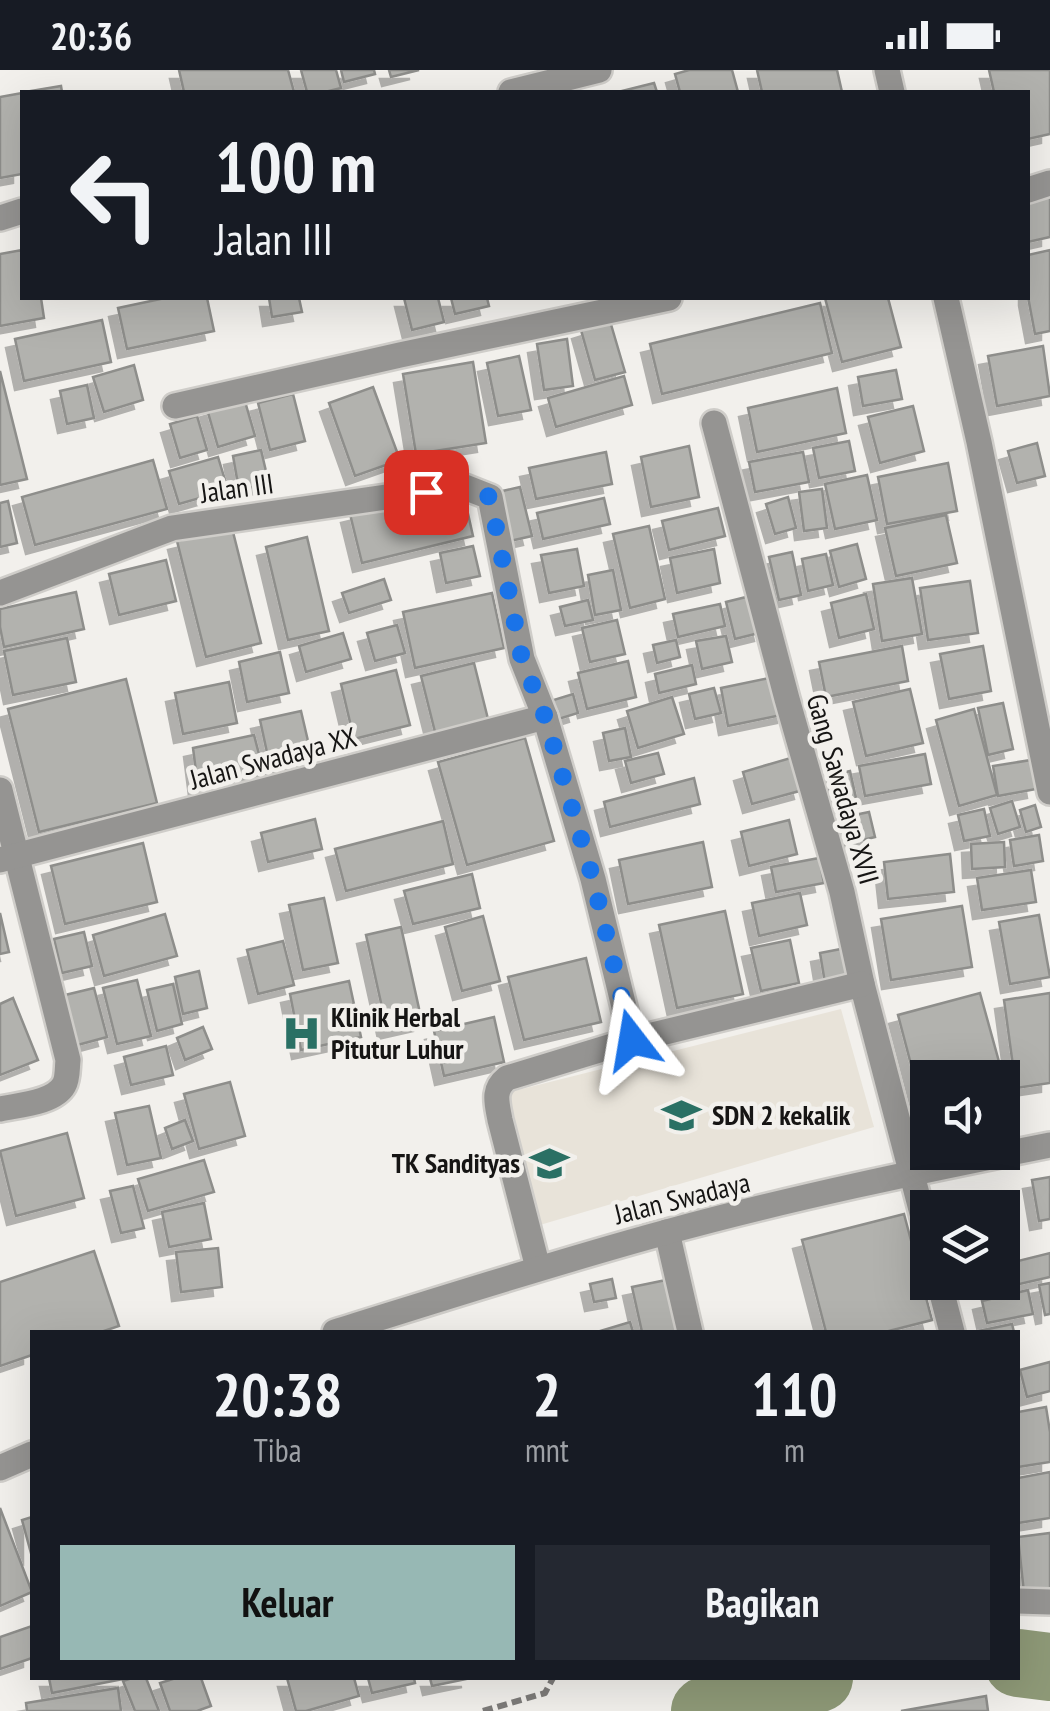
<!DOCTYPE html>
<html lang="id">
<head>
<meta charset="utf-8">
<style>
  :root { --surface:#171b24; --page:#242831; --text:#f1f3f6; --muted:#9ea1a6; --accent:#97b8b4 }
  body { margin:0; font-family:"PT Sans Narrow",sans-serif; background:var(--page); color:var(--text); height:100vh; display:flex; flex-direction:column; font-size:38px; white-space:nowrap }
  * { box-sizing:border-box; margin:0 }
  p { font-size:32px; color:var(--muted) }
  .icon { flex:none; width:55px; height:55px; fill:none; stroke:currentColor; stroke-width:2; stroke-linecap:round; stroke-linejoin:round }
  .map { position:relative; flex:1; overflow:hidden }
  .side { position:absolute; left:30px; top:1260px; width:990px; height:350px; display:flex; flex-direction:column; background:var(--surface); border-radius:0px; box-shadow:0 10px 40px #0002 }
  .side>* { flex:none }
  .banner { position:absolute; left:20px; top:20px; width:1010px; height:210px; border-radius:0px; box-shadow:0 10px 40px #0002; background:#171b24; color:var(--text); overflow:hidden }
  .fabs { position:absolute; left:910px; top:990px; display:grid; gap:20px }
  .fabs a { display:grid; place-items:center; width:110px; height:110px; border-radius:0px; background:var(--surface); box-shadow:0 10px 40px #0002; font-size:50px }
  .pin { position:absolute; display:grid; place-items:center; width:85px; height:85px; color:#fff; margin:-42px; border-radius:20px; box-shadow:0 5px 15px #0006 }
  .me { position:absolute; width:110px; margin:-55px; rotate:346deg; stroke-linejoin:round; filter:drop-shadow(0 0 8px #0008) }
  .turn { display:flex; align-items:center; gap:35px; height:210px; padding:0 30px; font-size:45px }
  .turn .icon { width:130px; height:130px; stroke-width:2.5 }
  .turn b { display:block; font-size:70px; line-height:85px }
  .eta { display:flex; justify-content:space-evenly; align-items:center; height:170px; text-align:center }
  .eta b { font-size:60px; font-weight:700; line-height:70px }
  .action { display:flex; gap:20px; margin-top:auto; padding:20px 30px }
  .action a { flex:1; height:115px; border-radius:0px; background:var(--accent); color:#111; font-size:40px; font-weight:700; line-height:115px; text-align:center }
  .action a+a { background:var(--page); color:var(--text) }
  .status { display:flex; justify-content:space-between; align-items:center; height:70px; padding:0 50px; background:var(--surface); direction:ltr }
  .status svg { height:28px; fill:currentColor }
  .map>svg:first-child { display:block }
  .built { fill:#e8e3d9 }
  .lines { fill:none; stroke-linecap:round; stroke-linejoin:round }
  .river { stroke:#8e9977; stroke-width:68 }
  .building { fill:#b2b2ae; stroke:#8e8e8b; stroke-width:2.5; filter:url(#shadow) }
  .minor-casing { stroke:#cfcdc9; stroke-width:30 }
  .path { stroke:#7d7b79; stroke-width:6; stroke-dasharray:10 5; stroke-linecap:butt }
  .minor { stroke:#959492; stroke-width:25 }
  .route { stroke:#1a73e8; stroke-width:18; stroke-dasharray:0 32.4 }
  .labels { text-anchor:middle; stroke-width:9; stroke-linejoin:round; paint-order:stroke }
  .street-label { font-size:28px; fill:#161514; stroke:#f2f0ec }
  .poi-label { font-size:28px; font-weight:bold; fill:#161514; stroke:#f2f0ec; text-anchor:start }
</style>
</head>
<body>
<div class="status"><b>20:36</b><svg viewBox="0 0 49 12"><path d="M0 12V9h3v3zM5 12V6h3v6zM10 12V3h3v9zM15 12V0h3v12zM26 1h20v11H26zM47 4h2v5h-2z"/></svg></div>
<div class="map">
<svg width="1050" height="1641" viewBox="0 0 1050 1641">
  <defs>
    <filter id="shadow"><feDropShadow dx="-9" dy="9" stdDeviation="0" flood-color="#0004"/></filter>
  </defs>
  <rect width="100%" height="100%" fill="#f2f0ec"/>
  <!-- built -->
  <path class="built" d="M841,939L874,1057L533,1157L486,1028Z"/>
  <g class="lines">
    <!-- river -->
    <g class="river">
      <path d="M1018,1593L1050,1597"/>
      <path d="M705,1641L819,1608"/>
    </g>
  </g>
  <!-- building -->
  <g class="building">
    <path d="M179,0H288L294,22H184Z"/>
    <path d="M301,0H336L341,18L325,22H307Z"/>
    <path d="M341,0H374L375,4L344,12Z"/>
    <path d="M389,0H419L391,7Z"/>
    <path d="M689,0H732L738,22H680L675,4Z"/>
    <path d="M757,0H837L842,22H762Z"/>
    <path d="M989,0H1050V64L1028,69V22H994Z"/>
    <path d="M654,13L657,22H618Z"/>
    <path d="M61,16L62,22H25Z"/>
    <path d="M22,23V104L0,108V27Z"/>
    <path d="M1050,121V167L1028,172V126Z"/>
    <path d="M22,180V228H41L44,248L0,256V184Z"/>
    <path d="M1050,180V261L1035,264L1028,227V185Z"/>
    <path d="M165,228H207L214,261L127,279L118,238Z"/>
    <path d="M269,228H299L302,242L272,247Z"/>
    <path d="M404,228H438L444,252L412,260Z"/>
    <path d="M451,228H487L489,236L455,244Z"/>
    <path d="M825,228H888L901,277L842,292Z"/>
    <path d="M820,233L832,283L662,324L650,274Z"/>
    <path d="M102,250L111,292L24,311L15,269Z"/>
    <path d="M610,251L625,302L595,310L581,260Z"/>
    <path d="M567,269L573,316L544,320L537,274Z"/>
    <path d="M1043,276L1050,326L997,336L988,286Z"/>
    <path d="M519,286L531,340L498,346L487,293Z"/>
    <path d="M473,292L486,373L416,384L403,304Z"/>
    <path d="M134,295L143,330L104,342L93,307Z"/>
    <path d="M896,300L902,329L863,336L858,307Z"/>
    <path d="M0,301L27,409L0,415Z"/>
    <path d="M624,306L632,335L556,357L548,328Z"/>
    <path d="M87,315L94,348L67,354L60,321Z"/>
    <path d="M373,317L400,390L355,406L329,333Z"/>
    <path d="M837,318L846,363L757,382L748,338Z"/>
    <path d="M293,324L305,371L270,380L258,333Z"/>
    <path d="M244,328L255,366L218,377L207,339Z"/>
    <path d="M913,336L924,381L880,393L868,347Z"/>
    <path d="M197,346L207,380L180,388L170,354Z"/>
    <path d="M849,371L855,401L819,408L813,378Z"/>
    <path d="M1037,373L1045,406L1017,413L1008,381Z"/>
    <path d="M689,376L699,427L651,437L641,387Z"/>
    <path d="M261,380L269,414L239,420L233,386Z"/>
    <path d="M606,382L612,414L536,429L529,398Z"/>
    <path d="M803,382L809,412L755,422L749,392Z"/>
    <path d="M218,387L228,420L179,434L169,401Z"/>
    <path d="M153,390L167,439L35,475L22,427Z"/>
    <path d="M948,393L957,441L887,454L878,407Z"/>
    <path d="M867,405L877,450L835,459L825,414Z"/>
    <path d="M462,417L473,466L362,493L350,444Z"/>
    <path d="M520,417L532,466L510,471L498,422Z"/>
    <path d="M822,419L827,458L804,461L799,422Z"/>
    <path d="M788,427L796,458L775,464L766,434Z"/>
    <path d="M604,428L610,454L543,469L537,443Z"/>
    <path d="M8,431L17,473L0,477V433Z"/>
    <path d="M718,438L725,466L669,480L662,451Z"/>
    <path d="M946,445L957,493L896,506L885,458Z"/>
    <path d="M649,456L665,529L630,538L613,464Z"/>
    <path d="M232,458L261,573L206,587L177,471Z"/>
    <path d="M307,467L329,561L288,570L266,477Z"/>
    <path d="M857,474L866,509L839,517L830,481Z"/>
    <path d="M473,476L480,506L446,513L440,483Z"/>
    <path d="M577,479L584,516L549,523L541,485Z"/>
    <path d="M714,479L720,513L677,523L670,488Z"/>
    <path d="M792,482L801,525L779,530L769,487Z"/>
    <path d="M826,484L833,515L808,521L802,489Z"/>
    <path d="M166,490L176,531L119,545L109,504Z"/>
    <path d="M613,500L621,540L595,545L588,505Z"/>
    <path d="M912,508L922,564L882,571L873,514Z"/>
    <path d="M384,509L391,530L349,543L342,523Z"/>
    <path d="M970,511L978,563L928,570L920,518Z"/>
    <path d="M76,522L84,559L4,577L0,557V539Z"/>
    <path d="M492,523L504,578L415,598L403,542Z"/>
    <path d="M866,524L874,559L839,568L831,533Z"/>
    <path d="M754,525L763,562L735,569L726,532Z"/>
    <path d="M588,530L593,550L565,556L560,537Z"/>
    <path d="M720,534L725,556L678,567L673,544Z"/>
    <path d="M617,550L625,584L590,592L582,558Z"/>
    <path d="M397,555L405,583L375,591L367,563Z"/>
    <path d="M343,563L351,589L306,602L299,576Z"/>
    <path d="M726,566L732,592L702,599L696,571Z"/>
    <path d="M67,568L76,612L13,625L4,581Z"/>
    <path d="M676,570L680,587L657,593L653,575Z"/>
    <path d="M902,576L908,611L826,627L819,592Z"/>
    <path d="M983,576L991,621L949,629L940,584Z"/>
    <path d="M280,582L289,623L247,632L239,592Z"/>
    <path d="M628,591L636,627L587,639L578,603Z"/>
    <path d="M474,593L489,653L436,666L421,606Z"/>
    <path d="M692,595L696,614L659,623L655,604Z"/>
    <path d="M396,600L410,655L354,669L341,614Z"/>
    <path d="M779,606L786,644L728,656L721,618Z"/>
    <path d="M126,609L157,733L39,762L8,639Z"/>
    <path d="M229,612L237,653L183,664L175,623Z"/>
    <path d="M714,618L721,643L695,649L689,624Z"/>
    <path d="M910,619L923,673L866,686L853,632Z"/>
    <path d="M573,624L578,643L552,651L547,632Z"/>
    <path d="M672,627L684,664L638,678L627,641Z"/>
    <path d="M1003,633L1013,679L988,685L978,638Z"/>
    <path d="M974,639L997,725L959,736L936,650Z"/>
    <path d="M301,641L315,701L273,710L260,650Z"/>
    <path d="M625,658L631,687L609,691L603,663Z"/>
    <path d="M254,665L266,711L199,725L193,678Z"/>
    <path d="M525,668L554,771L467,795L438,692Z"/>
    <path d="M658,683L664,704L631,713L625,691Z"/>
    <path d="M925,684L931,714L865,726L859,696Z"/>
    <path d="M794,687L803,720L752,734L743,702Z"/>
    <path d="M1031,690L1036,719L998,726L993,696Z"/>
    <path d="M850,701L858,737L833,743L825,707Z"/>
    <path d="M694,708L700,734L610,757L604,732Z"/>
    <path d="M1012,731L1020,757L998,764L990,738Z"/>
    <path d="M1035,735L1041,757L1026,762L1020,740Z"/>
    <path d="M984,739L990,766L964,771L958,745Z"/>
    <path d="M869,742L875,767L842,775L835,749Z"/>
    <path d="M315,749L322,779L268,792L261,763Z"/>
    <path d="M789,750L797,784L749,796L741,762Z"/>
    <path d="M443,751L453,794L346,821L335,779Z"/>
    <path d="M1039,765L1043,791L1014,796L1010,770Z"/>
    <path d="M703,772L712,817L628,834L619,790Z"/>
    <path d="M1004,772L1005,797L972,799L971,774Z"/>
    <path d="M143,773L157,832L65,854L51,796Z"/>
    <path d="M950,784L954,822L888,829L884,792Z"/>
    <path d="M819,788L824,813L776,822L771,797Z"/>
    <path d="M1031,800L1036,832L982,840L977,808Z"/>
    <path d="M472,804L480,838L413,854L404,821Z"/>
    <path d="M800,823L807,855L759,866L752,833Z"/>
    <path d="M324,828L338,893L303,900L289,835Z"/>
    <path d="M962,836L972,897L891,910L881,849Z"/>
    <path d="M725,841L743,924L677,938L659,855Z"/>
    <path d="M0,843L9,882L0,884Z"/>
    <path d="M165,844L177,886L104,906L93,865Z"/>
    <path d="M1039,845L1050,907L1010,914L999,852Z"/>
    <path d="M483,846L500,911L462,921L445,857Z"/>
    <path d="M401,857L422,952L387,960L366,865Z"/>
    <path d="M84,862L92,896L62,903L54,869Z"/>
    <path d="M790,870L799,913L761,921L751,878Z"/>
    <path d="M283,871L294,915L258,924L247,880Z"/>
    <path d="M846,878L853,908L825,913L820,883Z"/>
    <path d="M586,888L601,952L524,970L508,907Z"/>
    <path d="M199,901L207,938L183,944L175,907Z"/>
    <path d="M137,910L151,966L117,974L103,918Z"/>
    <path d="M349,911L361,967L301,980L290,924Z"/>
    <path d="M173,914L182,954L157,961L147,920Z"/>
    <path d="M94,918L107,967L74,976L61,926Z"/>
    <path d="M980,923L1006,1017L1002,1018V1008H928V1039L923,1040L898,945Z"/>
    <path d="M1050,923V1013L1016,1018L1004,930Z"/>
    <path d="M13,928L38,990L0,1005V934Z"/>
    <path d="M494,947L504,992L444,1006L434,961Z"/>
    <path d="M203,957L212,979L185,990L177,968Z"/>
    <path d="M166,976L173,1005L131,1015L124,987Z"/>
    <path d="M230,1012L245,1066L199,1079L184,1024Z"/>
    <path d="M149,1036L161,1088L127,1095L115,1043Z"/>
    <path d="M185,1050L193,1071L172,1079L165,1058Z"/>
    <path d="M67,1063L84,1128L16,1146L0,1081Z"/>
    <path d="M204,1090L214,1122L148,1141L138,1109Z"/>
    <path d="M1050,1107V1149L1039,1151L1032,1110Z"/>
    <path d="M133,1116L144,1158L121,1163L110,1121Z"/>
    <path d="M975,1127L978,1138H931Z"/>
    <path d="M204,1133L211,1169L169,1177L162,1142Z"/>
    <path d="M904,1144L932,1250L885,1262H826L802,1170Z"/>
    <path d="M218,1178L222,1217L181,1222L176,1182Z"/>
    <path d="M94,1181L119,1256L101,1262H32V1285L0,1296V1212Z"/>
    <path d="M1050,1183V1207L1015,1215L1010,1193Z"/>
    <path d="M612,1209L616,1228L594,1232L590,1214Z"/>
    <path d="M666,1210L677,1262H642L632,1217Z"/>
    <path d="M1050,1213V1244L1045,1245L1039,1215Z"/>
    <path d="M1028,1220L1033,1244L987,1253L982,1231Z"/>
    <path d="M630,1252L633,1262H597Z"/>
    <path d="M1012,1254L1014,1262H974Z"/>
    <path d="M1050,1292V1321L1027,1327L1020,1300Z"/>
    <path d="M1046,1337L1050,1362V1392L1018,1397V1342Z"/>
    <path d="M1050,1402V1448L1018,1453V1408Z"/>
    <path d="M0,1438L32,1522L0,1536Z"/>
    <path d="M32,1447V1487L22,1450Z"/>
    <path d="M1050,1463V1519L1024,1523L1018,1467Z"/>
    <path d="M32,1556V1588L0,1599V1567Z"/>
    <path d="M49,1608H128L52,1623Z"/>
    <path d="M132,1608H146L159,1641H135L123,1611Z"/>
    <path d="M176,1608H201L211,1636L197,1641H170L160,1613Z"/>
    <path d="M287,1608H354L359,1626L306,1641H296Z"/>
    <path d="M368,1608H414L415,1613L372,1623Z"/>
    <path d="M430,1608H471L432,1616Z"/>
    <path d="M118,1618L121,1641H27L26,1633Z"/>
    <path d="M986,1626L988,1641H901Z"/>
  </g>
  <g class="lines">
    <defs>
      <g id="minor">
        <path d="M887,0L892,22"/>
        <path d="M511,22L599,0"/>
        <path d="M1028,120L1050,113"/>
        <path d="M0,148L22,141"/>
        <path d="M946,228L979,372L1050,722"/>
        <path d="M175,336L400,285L669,228"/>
        <path d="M714,353L787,629L842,822L862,914L928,1166"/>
        <path d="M0,523L172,458L462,416L490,427L522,589L545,647L593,809L632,970"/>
        <path d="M0,720L68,990C67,998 68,1008 64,1015C54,1033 18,1035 0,1039"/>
        <path d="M0,790L545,647"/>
        <path d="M667,1162L690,1262"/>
        <path d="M538,1198L500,1050C497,1033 492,1020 507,1008L632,970L862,914"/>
        <path d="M939,1212L952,1262"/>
        <path d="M335,1262C444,1228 553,1193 663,1163C790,1128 920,1101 1050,1075"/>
        <path d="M0,1398L32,1384"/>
        <path d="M1018,1531L1050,1532"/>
      </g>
    </defs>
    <!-- minor casing -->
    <use href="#minor" class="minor-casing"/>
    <!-- path -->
    <path class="path" d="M483,1641L545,1623L553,1608"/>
    <!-- minor -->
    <use href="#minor" class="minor"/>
  </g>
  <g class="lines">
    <!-- route -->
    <path class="route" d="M426,422L462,416L490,427L522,589L545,647L593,809L632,970"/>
  </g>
  <!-- icons -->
  <defs>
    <symbol id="hospital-bare" viewBox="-9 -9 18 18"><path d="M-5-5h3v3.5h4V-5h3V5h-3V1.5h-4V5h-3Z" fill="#2a7064" stroke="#f2f0ec" stroke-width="2.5" paint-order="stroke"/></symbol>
    <symbol id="school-bare" viewBox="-9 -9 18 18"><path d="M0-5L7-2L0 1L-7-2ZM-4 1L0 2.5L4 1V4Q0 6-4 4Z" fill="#2a7064" stroke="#f2f0ec" stroke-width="2.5" paint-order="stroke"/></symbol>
  </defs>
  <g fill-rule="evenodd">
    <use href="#hospital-bare" x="274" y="936" width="55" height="55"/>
    <use href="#school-bare" x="654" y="1018" width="55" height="55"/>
    <use href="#school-bare" x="522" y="1066" width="55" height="55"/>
  </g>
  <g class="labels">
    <!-- street labels -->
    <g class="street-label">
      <text transform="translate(237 418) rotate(-8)" y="10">Jalan III</text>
      <text transform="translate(273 688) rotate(-15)" y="10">Jalan Swadaya XX</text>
      <text transform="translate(843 719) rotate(74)" y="10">Gang Sawadaya XVII</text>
      <text transform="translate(682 1128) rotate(-14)" y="10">Jalan Swadaya</text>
    </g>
    <!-- poi labels -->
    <g class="poi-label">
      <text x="331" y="957">Klinik Herbal<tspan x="331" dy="32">Pitutur Luhur</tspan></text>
      <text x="712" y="1055">SDN 2 kekalik</text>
      <text x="520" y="1103" text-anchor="end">TK Sandityas</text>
    </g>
  </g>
</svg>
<div class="fabs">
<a><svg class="icon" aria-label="sound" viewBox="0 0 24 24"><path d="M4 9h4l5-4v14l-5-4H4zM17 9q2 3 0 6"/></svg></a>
<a><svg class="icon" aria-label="layers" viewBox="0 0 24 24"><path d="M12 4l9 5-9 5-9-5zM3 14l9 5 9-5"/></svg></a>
</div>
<div class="pin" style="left:426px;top:422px;background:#d93025"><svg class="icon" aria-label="arrive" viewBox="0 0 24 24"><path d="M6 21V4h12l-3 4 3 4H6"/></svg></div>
<svg class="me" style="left:632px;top:970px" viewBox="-20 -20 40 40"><path d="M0-17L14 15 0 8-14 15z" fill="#1a73e8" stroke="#fff" stroke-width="4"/></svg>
<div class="banner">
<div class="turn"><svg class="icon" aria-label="left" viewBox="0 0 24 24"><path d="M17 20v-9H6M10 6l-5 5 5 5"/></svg><div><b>100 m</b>Jalan III</div></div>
</div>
<section class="side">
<div class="eta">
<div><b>20:38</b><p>Tiba</p></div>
<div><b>2</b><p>mnt</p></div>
<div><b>110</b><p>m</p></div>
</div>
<div class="action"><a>Keluar</a><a>Bagikan</a></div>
</section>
</div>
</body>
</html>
